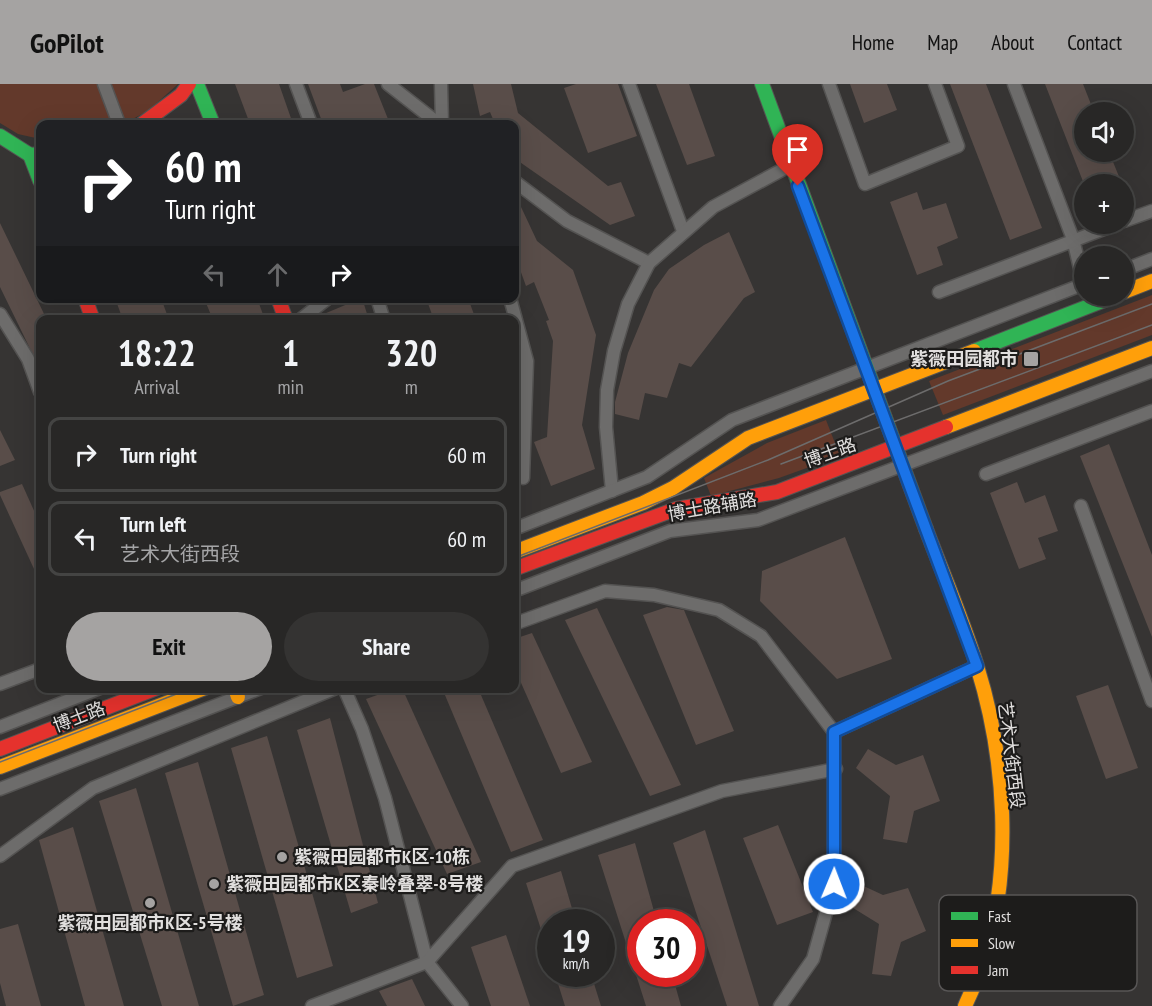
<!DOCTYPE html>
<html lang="en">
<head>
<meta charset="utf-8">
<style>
  :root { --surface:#282726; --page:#343332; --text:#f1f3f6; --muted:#a5a5a7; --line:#444443; --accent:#a5a3a2 }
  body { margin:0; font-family:"PT Sans Narrow","Noto Sans SC",sans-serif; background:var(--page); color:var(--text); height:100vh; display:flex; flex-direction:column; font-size:22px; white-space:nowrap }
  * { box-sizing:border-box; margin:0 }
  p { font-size:20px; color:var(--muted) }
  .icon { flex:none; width:33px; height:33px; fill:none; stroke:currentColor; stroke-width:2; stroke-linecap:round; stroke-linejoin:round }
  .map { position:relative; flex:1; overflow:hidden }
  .sheet { position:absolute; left:36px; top:231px; width:483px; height:378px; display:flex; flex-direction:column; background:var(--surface); border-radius:12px; box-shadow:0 6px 24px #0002,0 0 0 2px var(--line) }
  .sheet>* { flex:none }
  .guide { position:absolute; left:36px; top:36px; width:483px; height:183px; border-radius:12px; box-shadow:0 6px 24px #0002,0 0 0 2px var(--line); background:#202124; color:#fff; overflow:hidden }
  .buttons { position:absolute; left:1074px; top:18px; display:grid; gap:12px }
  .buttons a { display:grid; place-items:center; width:60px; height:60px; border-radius:50%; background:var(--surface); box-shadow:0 6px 24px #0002,0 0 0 2px var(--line); font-size:30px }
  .speed { position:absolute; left:537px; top:825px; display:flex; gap:12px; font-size:30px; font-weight:700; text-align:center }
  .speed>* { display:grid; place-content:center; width:78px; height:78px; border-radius:50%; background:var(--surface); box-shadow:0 6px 24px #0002,0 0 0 2px var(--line); line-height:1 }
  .speed small { font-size:15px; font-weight:400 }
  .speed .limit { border:9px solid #d22; background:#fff; color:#111 }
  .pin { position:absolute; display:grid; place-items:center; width:51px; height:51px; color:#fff; margin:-62px -26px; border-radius:50% 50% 50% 0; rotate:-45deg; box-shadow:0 0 6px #0007 }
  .pin .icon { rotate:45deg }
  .me { position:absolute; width:66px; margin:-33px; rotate:1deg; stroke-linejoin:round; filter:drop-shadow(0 0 4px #0008) }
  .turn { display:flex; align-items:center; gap:21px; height:126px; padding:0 30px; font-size:27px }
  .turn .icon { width:78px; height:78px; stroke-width:2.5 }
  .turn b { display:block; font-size:42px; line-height:51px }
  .lanes { display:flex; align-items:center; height:57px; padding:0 30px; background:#0003; justify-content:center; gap:30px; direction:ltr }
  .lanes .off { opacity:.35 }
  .eta { display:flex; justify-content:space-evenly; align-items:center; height:102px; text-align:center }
  .eta b { font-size:36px; font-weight:800; line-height:42px }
  .primary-button { display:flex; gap:12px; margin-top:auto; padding:12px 30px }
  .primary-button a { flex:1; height:69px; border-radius:36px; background:var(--accent); color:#111; font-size:24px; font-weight:800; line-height:69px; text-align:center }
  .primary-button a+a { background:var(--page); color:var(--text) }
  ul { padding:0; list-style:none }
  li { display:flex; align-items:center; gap:18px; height:75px; margin:0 12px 9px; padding:0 18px; border:3px solid var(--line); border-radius:12px }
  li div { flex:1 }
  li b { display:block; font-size:22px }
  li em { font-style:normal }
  header { display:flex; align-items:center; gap:36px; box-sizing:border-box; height:84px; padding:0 30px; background:var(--accent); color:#111 }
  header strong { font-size:28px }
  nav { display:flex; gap:33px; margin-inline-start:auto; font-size:21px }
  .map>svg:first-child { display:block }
  .green { fill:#63392b }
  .building { fill:#594d49 }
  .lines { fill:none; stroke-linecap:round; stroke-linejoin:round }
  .street-casing { stroke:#545352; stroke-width:15 }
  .fast-casing { stroke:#545352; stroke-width:16 }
  .slow-casing { stroke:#545352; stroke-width:16 }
  .jam-casing { stroke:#545352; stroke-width:16 }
  .street { stroke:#6d6c6b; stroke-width:12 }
  .fast { stroke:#30b455; stroke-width:14 }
  .slow { stroke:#ff9f0a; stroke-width:14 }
  .jam { stroke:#e5322d; stroke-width:14 }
  .tram { stroke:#6d6c6c; stroke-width:1.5 }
  .route-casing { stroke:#114b97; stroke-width:15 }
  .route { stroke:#1a73e8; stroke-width:10 }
  .poi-dot { fill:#a5a3a2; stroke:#1d1c1b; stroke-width:2 }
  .labels { text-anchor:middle; stroke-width:4.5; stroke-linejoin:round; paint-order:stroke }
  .poi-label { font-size:18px; font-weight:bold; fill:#e1dfde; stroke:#1d1c1b; text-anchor:start }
  .street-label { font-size:18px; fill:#e1dfde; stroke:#1d1c1b }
  .key { fill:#1d1c1b; stroke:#585656; stroke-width:1.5 }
  .key-label { font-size:16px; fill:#e1dfde }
</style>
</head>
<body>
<header>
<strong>GoPilot</strong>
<nav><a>Home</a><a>Map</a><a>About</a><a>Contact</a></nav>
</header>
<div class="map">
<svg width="1152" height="922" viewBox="0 0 1152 922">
  <rect width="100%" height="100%" fill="#363433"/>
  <!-- green -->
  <g class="green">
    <path d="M0,0H178L148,27L123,40H40V55L18,50L0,39Z"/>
    <path d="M1152,211V251L943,331L929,297Z"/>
    <path d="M826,336L840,372L779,394L711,412L704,394L767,359Z"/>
  </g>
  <!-- building -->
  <g class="building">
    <path d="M235,0H279L293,40H250Z"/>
    <path d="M308,0H340L343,8L365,0H374L390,40H323Z"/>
    <path d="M473,0H511L518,29L608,102L621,98L635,132L610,141L514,74V40H495L490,28L480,32Z"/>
    <path d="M576,0H618L637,52L588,69L564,4Z"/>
    <path d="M656,0H689L715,72L687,81Z"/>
    <path d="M850,0H887L897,26L864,39Z"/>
    <path d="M950,0H986L1042,144L1010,156Z"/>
    <path d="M1045,0H1083L1094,28H1084V68H1109L1122,100H1084Z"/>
    <path d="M514,108L537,157L573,186L596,251L582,341L595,385L551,402L534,358L547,353L553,257L546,237L549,236L534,198L526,202L514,169Z"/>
    <path d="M917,108L923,126L946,119L958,154L937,163L943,181L917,191L890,118Z"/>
    <path d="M0,139L47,236H40V285L0,203Z"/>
    <path d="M729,148L755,208L744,214L691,283L679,279L667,314L645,309L639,336L615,330V318L628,269L654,206L669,185L704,161Z"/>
    <path d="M115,214H161L169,236H123Z"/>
    <path d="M204,214H257L265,236H213Z"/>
    <path d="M362,214L369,236H314L319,232Z"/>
    <path d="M426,214H468L476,236H434Z"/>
    <path d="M0,346L15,376L0,382Z"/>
    <path d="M1109,360L1152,471V553L1080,372Z"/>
    <path d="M1017,398L1025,419L1045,411L1058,447L1038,454L1046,475L1019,485L990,409Z"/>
    <path d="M22,400L40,440V498L0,411V408Z"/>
    <path d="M845,453L892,575L837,595L760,517L762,487Z"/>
    <path d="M667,523L684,526L734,647L696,661L643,531Z"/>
    <path d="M597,524L681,701L650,712L565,536Z"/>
    <path d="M532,549L592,678L561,689L514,583V555Z"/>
    <path d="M1108,601L1138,684L1106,695L1076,612Z"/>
    <path d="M397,604H402L481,778L447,790L366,615Z"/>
    <path d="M442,604H478L543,756L511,768Z"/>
    <path d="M330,634L378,819L351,829L297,646Z"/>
    <path d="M267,652L333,882L297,894L231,664Z"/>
    <path d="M868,665L896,681L923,671L940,717L914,727L907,759L883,755L890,712L856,684Z"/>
    <path d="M198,678L264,911L233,922L165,689Z"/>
    <path d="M136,704L199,922H162L99,717Z"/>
    <path d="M778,741L813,828L777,841L743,754Z"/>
    <path d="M73,743L124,922H85L39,756Z"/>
    <path d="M705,746L759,922H727L673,759Z"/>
    <path d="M635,759L657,838H640V890H672L681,922H646L598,771Z"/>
    <path d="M561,787L576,838H550V867H548L526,799Z"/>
    <path d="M855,798L883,811L908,804L926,847L901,858L891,892L872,890L879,840L845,819Z"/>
    <path d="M18,840L41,922H6L0,899V845Z"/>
    <path d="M506,851L530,922H491L471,863Z"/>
    <path d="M555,890H591L601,922H565Z"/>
    <path d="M412,895L425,922H387L379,907Z"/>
  </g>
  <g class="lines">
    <defs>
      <g id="street">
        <path d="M104,0L119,40"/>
        <path d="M296,0L311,40"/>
        <path d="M388,0L439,40"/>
        <path d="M441,0L442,40"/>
        <path d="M629,0L683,147"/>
        <path d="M829,0L865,100L958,62L935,0"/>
        <path d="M1014,0L1073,155L1084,201"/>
        <path d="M514,97L567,137L649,179"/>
        <path d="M1124,137L1152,127"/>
        <path d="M1124,186L1152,175"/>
        <path d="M939,208L1117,140"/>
        <path d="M377,214L384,236"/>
        <path d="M510,214L527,277L523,394"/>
        <path d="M0,230L28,275L40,308"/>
        <path d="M300,236L328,214"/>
        <path d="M986,390L1152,327"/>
        <path d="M612,407L606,343L607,306L614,267L628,220L649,179L713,123L791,81"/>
        <path d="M1081,422L1152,617"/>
        <path d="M514,445L647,393L732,336L1084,200"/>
        <path d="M514,507L670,447L758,436L1152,287"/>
        <path d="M514,540L605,507L654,511L719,526L761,552L834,648V800L813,875L780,922"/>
        <path d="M0,600L40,585"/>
        <path d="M344,604L362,645L385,714L427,878L462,922"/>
        <path d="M0,643L100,604"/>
        <path d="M834,648L977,582"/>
        <path d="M0,705L261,604"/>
        <path d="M0,772L93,704L336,604"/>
        <path d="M312,922L427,878L512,782L722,707L836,685"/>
      </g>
      <g id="fast">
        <path d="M197,0L213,40"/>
        <path d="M762,0L926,445"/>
        <path d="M0,52L30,71L40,70"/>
        <path d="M30,71L40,97"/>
        <path d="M974,267L1115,212"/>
      </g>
      <g id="slow">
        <path d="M1124,208L1152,197"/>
        <path d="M946,343L1152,264"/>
        <path d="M926,445C943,490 963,536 977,582C1006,675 1013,786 983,880C978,894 971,908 965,922"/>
        <path d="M514,468L643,419L673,404L748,354L974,267"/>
        <path d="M235,604L238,613"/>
        <path d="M0,683L205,604"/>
      </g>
      <g id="jam">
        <path d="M142,40L181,11L189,0"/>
        <path d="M85,214L93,236"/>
        <path d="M278,214L286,236"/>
        <path d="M514,485L676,425L777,408L946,343"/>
        <path d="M0,665L157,604"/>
      </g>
    </defs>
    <!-- street casing -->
    <use href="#street" class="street-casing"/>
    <!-- fast casing -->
    <use href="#fast" class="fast-casing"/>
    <!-- slow casing -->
    <use href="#slow" class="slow-casing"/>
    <!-- jam casing -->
    <use href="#jam" class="jam-casing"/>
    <!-- street -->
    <use href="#street" class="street"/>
    <!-- fast -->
    <use href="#fast" class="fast"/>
    <!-- slow -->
    <use href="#slow" class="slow"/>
    <!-- jam -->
    <use href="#jam" class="jam"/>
    <!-- tram -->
    <g class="tram">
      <path d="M781,380L1152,241"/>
      <path d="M514,474L768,376L948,297L1152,220"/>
      <path d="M0,678L192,604"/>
    </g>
  </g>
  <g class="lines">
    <defs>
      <path id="route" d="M798,102L977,582L834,648V800"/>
    </defs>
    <!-- route casing -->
    <use href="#route" class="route-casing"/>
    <!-- route -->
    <use href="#route" class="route"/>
  </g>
  <!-- markers -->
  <g class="poi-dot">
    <rect x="1023" y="267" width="16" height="16" rx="3"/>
    <circle cx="282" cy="773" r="6"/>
    <circle cx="214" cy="800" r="6"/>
    <circle cx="150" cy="819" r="6"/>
  </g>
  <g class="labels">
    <!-- poi labels -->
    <g class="poi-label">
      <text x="1018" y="281" text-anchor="end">紫薇田园都市</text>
      <text x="294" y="779">紫薇田园都市K区-10栋</text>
      <text x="226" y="806">紫薇田园都市K区秦岭叠翠-8号楼</text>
      <text x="150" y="845" text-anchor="middle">紫薇田园都市K区-5号楼</text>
    </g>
    <!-- street labels -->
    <g class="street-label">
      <text transform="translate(830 369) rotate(-20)" y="6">博士路</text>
      <text transform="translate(712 423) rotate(-10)" y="6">博士路辅路</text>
      <text transform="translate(79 633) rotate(-21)" y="6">博士路</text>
      <text transform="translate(1011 671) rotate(83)" y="6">艺术大街西段</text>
    </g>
  </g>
  <!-- legend -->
  <rect x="939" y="811" width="198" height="96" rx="9" class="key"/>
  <rect x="951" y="828" width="27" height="8" fill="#30b455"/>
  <rect x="951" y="855" width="27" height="8" fill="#ff9f0a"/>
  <rect x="951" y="882" width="27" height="8" fill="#e5322d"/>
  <g class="key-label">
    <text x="988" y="838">Fast</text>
    <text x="988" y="865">Slow</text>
    <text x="988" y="892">Jam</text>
  </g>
</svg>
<div class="buttons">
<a><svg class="icon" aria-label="sound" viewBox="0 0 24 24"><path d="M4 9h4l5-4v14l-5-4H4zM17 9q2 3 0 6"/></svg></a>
<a>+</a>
<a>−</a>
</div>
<div class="speed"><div>19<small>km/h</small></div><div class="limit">30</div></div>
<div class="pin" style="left:798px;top:102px;background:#d93025"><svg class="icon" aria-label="arrive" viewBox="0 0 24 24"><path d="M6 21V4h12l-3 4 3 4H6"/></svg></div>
<svg class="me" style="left:834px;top:800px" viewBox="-20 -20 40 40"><circle r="17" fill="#1a73e8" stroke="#fff" stroke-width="3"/><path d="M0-11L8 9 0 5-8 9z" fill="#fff"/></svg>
<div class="guide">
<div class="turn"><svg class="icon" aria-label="right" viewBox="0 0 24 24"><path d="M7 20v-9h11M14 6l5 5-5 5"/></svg><div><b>60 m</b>Turn right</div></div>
<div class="lanes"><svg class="icon off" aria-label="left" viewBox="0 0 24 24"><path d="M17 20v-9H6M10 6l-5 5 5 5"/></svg><svg class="icon off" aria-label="ahead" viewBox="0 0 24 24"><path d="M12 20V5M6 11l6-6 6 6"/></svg><svg class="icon" aria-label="right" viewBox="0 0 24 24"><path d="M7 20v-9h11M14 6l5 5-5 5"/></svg></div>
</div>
<section class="sheet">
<div class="eta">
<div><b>18:22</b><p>Arrival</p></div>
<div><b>1</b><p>min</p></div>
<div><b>320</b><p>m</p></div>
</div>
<ul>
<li><svg class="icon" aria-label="right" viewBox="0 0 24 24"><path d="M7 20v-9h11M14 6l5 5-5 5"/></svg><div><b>Turn right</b></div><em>60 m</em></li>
<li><svg class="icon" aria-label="left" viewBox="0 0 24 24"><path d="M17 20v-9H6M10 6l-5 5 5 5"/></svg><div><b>Turn left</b><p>艺术大街西段</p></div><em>60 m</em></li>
</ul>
<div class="primary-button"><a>Exit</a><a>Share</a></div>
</section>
</div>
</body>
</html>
